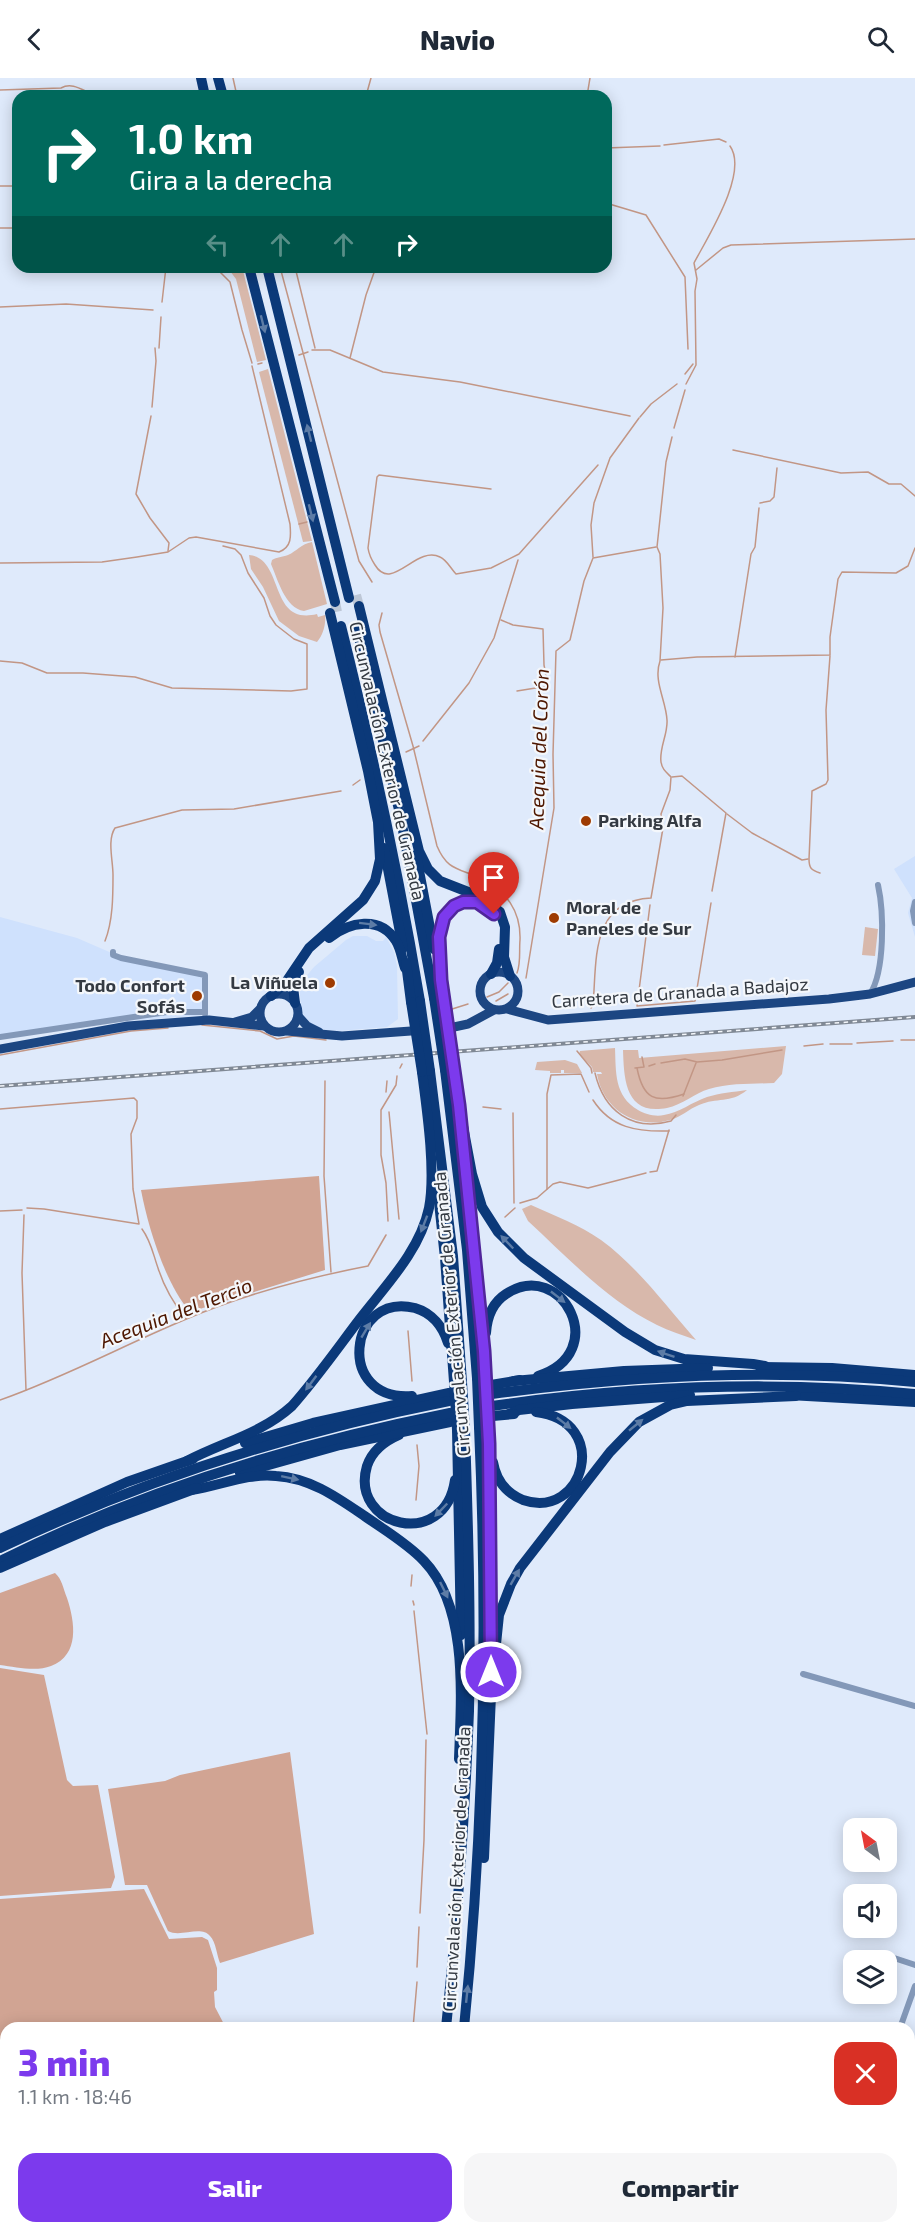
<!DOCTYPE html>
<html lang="es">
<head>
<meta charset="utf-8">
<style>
  :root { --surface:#fff; --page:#f6f6f7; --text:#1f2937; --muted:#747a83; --accent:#7c3aed }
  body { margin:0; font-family:"Exo 2",sans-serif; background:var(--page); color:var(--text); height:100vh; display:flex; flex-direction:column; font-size:22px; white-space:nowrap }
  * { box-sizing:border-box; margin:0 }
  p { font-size:20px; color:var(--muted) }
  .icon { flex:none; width:33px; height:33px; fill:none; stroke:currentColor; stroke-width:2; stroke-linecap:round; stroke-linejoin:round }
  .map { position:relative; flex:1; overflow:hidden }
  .drawer { position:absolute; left:0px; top:1944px; width:915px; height:212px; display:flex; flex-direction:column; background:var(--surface); border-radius:18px 18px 0 0; box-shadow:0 3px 15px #0003 }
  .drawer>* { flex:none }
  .hud { position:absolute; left:12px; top:12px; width:600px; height:183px; border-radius:18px; box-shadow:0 3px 15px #0003; background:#00695c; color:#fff; overflow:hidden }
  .needle { width:39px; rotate:328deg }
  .controls { position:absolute; left:843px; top:1740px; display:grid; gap:12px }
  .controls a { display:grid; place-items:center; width:54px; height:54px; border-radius:12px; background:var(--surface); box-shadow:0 3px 15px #0003; font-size:30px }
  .pin { position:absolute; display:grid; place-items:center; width:51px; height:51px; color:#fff; margin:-62px -26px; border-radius:50% 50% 50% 0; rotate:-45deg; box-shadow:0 0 6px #0007 }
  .pin .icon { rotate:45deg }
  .me { position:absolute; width:66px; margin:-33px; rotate:0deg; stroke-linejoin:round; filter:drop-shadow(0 0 4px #0008) }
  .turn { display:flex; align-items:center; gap:21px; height:126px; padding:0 18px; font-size:27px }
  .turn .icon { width:78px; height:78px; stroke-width:2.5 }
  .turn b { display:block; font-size:42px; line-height:51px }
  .lanes { display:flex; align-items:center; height:57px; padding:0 18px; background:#0003; justify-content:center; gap:30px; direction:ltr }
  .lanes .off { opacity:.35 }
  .round { display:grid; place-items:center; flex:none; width:63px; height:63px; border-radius:18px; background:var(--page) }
  .head { display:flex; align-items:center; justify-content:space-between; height:102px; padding:0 18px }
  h1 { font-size:36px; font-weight:800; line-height:45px; color:var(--accent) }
  .primary-button { display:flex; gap:12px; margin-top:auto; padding:12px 18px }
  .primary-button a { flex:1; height:69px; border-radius:18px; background:var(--accent); color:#fff; font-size:24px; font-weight:800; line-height:69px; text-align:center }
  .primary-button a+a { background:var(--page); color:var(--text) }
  header { display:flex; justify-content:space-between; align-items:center; height:78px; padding:0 18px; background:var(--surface); font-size:27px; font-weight:800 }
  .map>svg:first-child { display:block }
  .built { fill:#cfe1fd }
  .green { fill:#d8b8ab }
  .forest { fill:#d1a493 }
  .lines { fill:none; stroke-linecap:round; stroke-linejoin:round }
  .stream { stroke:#c29685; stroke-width:1.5 }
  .motorway-tunnel { stroke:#bdc7d6; stroke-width:10; stroke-dasharray:10 5; stroke-linecap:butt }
  .minor { stroke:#8398b8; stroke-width:6 }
  .trunk { stroke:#1c4682; stroke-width:9 }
  .motorway { stroke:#0b3979; stroke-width:10 }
  .rail-casing { stroke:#808995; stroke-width:4 }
  .rail { stroke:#f4f7fb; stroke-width:1.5; stroke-dasharray:4.5; stroke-linecap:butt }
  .motorway-bridge { stroke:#0b3979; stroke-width:10 }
  .oneway { fill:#5d7ca6 }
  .route-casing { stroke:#51269a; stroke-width:15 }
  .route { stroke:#7c3aed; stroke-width:10 }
  .poi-dot { fill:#9e3b01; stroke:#f4f7fb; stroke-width:2 }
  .labels { text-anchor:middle; stroke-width:4.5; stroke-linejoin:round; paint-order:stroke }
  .street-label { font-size:18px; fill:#343a42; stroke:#f4f7fb }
  .poi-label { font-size:18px; font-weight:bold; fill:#343a42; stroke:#f4f7fb; text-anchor:start }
  .water-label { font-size:20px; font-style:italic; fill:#4e1700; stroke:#f4f7fb }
</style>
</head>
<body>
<header><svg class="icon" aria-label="back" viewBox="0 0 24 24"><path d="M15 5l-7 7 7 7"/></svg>Navio<svg class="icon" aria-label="search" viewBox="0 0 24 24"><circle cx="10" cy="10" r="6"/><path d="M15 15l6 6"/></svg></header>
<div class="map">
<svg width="915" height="2155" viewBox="0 0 915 2155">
  <rect width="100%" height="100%" fill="#dfeafb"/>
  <!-- built -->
  <g class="built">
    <path d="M915,778V859L908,835L912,820L894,791Z"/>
    <path d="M0,839L77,860L114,876L208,896L206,937L102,945L0,959Z"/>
    <path d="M353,858H367L376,863H383L386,859L394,874L397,888L398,941L387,949L338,953L316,951L302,938L299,907L314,889L346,862Z"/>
  </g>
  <!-- green -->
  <g class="green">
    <path d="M227,189H242L266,282L257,284L236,201Z"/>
    <path d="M268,291L312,463L303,464L259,294Z"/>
    <path d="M312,464L327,526L304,533C285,530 278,502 271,486L272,482C277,479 282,479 288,477C297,473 301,466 312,464Z"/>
    <path d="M249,477C285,480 268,548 317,536L318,539L325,537C326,547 323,557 317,564L299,558L279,543L263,509L251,491Z"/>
    <path d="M865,849L878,851L875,878L862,877Z"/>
    <path d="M786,968L782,996L774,1005C753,1006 730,1005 709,1011C695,1015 682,1027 667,1030C625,1038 624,1001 623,972H638L639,980Z"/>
    <path d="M615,970C616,994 614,1018 638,1032C645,1036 655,1039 664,1037C679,1035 692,1024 707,1019C720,1015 733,1014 747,1012C730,1026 717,1019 699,1027C689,1031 681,1039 670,1042C635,1052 603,1031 597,996H602L601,994H593L592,989L579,976L580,973Z"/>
    <path d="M565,982L577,986L582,995H564V992H561V995H550V993L535,992L537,984Z"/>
    <path d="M531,1127C555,1138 580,1147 601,1162C638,1189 666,1228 696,1262C683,1257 669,1253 657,1247C608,1223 568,1180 528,1143L522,1131Z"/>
  </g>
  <!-- forest -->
  <g class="forest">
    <path d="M319,1098L325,1192L190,1234C165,1205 148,1149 141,1112Z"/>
    <path d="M55,1495C62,1501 63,1510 67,1520C75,1544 80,1577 51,1588C36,1594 16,1589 0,1587V1515Z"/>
    <path d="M0,1590L44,1597L67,1702L73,1708L98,1707L115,1799L111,1810L0,1818Z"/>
    <path d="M290,1674L314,1856L220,1885C217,1878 216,1864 210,1858C201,1847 180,1860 168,1853L147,1807H125L108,1711L165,1703L180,1697Z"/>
    <path d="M144,1811L169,1861L202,1859L208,1862L217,1890V1912L214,1914L215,1929L226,1950H6V2054L0,2050V1821Z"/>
    <path d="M6,2074V2150H80V2155H0V2075Z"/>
  </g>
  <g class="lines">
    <!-- stream -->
    <g class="stream">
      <path d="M233,0L237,18"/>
      <path d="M0,12L61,10C74,3 85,15 98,18"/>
      <path d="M366,18L371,0"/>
      <path d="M587,18L590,0"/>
      <path d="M664,67L719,61L726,64"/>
      <path d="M606,70L660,68"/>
      <path d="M0,108H18"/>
      <path d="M606,125L646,137L685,199L688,271"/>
      <path d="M0,150H18"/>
      <path d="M215,189L230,204L242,252L252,285"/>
      <path d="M280,189L359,483L372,504"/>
      <path d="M295,189L315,270"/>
      <path d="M696,192L723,170L731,167L915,161"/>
      <path d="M162,224L166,189"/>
      <path d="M0,229L66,226L153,232"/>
      <path d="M159,270L161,239"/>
      <path d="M312,272H330L383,294L460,304L630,338"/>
      <path d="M299,277L308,274"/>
      <path d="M350,280L366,217L376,189"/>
      <path d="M258,286L262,285"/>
      <path d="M685,296L693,286"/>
      <path d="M686,306L696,287L695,213L697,201L694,185C707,160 749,95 730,68"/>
      <path d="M152,329L156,283L155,270"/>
      <path d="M151,338L136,416L150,440L169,465L168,473"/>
      <path d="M640,339L651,326L677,306"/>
      <path d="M674,350L685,312"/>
      <path d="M733,372L841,395L868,394L889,406H901L915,418"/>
      <path d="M491,411L379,397L377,399L368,470C369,477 371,481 375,487C392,515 416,467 440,479C447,482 451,491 456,496L491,490L519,476L598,387"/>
      <path d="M760,425L770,423L774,419L777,390"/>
      <path d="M299,446L307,444"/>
      <path d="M593,479L591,447L594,425L610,380L639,340"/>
      <path d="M0,485L102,484L137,479L168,474L189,460L196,459L279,474C292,469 291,458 290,446L252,288"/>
      <path d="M382,535L379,547L380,554L413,668L437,768C447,792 458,790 480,800C506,812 521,833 520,862C519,873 521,885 517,895"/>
      <path d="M501,542L513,547L543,551L544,587L548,608L517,613"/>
      <path d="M735,579L751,476L755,469L759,430"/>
      <path d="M661,582L697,579L830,577V559L838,501L842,494L896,495L908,488L915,470"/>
      <path d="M0,583L22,585L47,595H83L135,599L172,610L291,613L307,611V566L294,561L276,547L270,538L264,520L248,495L241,477L235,471L223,468"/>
      <path d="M423,663L469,605L494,560L518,482"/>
      <path d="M406,674L419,668"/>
      <path d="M672,699L682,698L726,735L712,813"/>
      <path d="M353,707L360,702"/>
      <path d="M727,736L752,755L802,782L808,781"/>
      <path d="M820,795C811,792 809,790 809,781L812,713L826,706L828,702L826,632L830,578"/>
      <path d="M650,827L637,928L695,923L711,825"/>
      <path d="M105,863C113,843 113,817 113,797C113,782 107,762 115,750L182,732L234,731L341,713"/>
      <path d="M526,900L554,730L553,676L556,573L570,562L584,503L593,480L656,469"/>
      <path d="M487,919L499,914L508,905"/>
      <path d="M496,923L508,916"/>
      <path d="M591,930L593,927C597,882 590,823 651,820L663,750L661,736L670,712L671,699C666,694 662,691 661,684C659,670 668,656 667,642C666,622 653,603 660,583L663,530L660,476L657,469L666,384L672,359"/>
      <path d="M449,932L468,926"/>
      <path d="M202,947L260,953L277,961L294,958L326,962"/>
      <path d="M901,962H915"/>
      <path d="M857,965L893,963"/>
      <path d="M830,966H852"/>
      <path d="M804,968L823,966"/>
      <path d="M577,973L591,990L592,995"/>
      <path d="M0,977L131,953L168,950"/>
      <path d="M661,985L685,981L697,984L722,982L782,972"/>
      <path d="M649,988L655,986"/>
      <path d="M400,990L402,986"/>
      <path d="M635,990L644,989L642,979"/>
      <path d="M637,990C643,1021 655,1026 684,1016"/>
      <path d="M595,995C604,1033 632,1054 671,1043L676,1037"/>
      <path d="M325,1003L324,1098L331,1194"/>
      <path d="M386,1014L387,1003"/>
      <path d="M683,1018L696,985"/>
      <path d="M593,1022C611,1050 637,1054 669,1053"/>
      <path d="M483,1029L501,1031"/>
      <path d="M0,1031L134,1020L137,1023V1040L131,1056L133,1111L139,1146L44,1131L27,1130"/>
      <path d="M389,1034L399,1141"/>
      <path d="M513,1035L514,1125"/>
      <path d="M650,1094L657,1093L669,1052"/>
      <path d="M547,1111V1016L551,997L581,996L589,1014"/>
      <path d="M520,1125L537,1120L553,1106L560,1104L588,1110L646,1095"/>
      <path d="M0,1133L22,1132"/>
      <path d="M24,1137L22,1195L26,1312"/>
      <path d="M505,1139L515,1130"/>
      <path d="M388,1143L386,1105L381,1077V1032L396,1007L397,998"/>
      <path d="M142,1151C151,1163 153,1176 158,1190C164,1209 174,1226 186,1241"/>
      <path d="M408,1253L412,1303"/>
      <path d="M0,1322C63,1300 122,1268 184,1242C242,1217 306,1200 368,1188L386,1157"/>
      <path d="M416,1422L419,1388L417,1367"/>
      <path d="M411,1508L412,1497"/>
      <path d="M413,1523L414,1527"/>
      <path d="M414,1533L427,1656"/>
      <path d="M420,1835L424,1762L426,1662"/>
      <path d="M417,1889L419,1849"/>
      <path d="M413,1950L417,1904"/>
      <path d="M381,2155L382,2150"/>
    </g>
    <!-- motorway-tunnel -->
    <g class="motorway-tunnel">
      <path d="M356,517L359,528"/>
      <path d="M335,524L337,534"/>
    </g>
    <!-- minor -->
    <g class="minor">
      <path d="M915,824L913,833L915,845"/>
      <path d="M113,874V877L121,880L205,897V936"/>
      <path d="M870,916C885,893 884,834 878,807"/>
      <path d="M0,959L167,934H204"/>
      <path d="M803,1596L915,1628"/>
      <path d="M888,1878L915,1887"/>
      <path d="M900,1950L915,1908"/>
      <path d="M912,2080L915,2072"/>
    </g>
    <!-- trunk -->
    <g class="trunk">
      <circle cx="499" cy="913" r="19"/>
      <circle cx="279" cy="935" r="19"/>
      <path d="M507,931L548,942L829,921L870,916L915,904"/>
      <path d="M298,938L307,948L319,954"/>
      <path d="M235,944L252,939L259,932"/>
      <path d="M454,949L468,946L494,932"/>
      <path d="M287,953L342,958L411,953"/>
      <path d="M0,971L128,948L209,942L264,948"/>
    </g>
    <!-- motorway -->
    <g class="motorway">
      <path d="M201,0L205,18"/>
      <path d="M218,0L223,18"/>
      <path d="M249,189L335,524"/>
      <path d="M267,189L349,520"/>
      <path d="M359,528L419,773L428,791L440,803L481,819L500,834L505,849L504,879L510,898"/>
      <path d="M341,548C372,672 399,797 420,923"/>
      <path d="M357,551L400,736L434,920"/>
      <path d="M384,770L403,870"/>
      <path d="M416,777L434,871"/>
      <path d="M329,860C349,844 380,837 396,863C401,871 402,881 405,890"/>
      <path d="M406,885L411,924"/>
      <path d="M491,896L497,885L499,871"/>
      <path d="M440,901C442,877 429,841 457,827C467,822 476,823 485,828"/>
      <path d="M271,918L286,904L309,870L363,822L375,803L380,781L378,744L368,693L330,535"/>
      <path d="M295,925L293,909L299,894"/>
      <path d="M454,991L459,1034"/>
      <path d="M445,992L467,1172L477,1300"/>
      <path d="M430,993L453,1178L462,1304"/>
      <path d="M459,1027L472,1096L482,1129L498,1154L524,1180L625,1254L655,1272L684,1281L753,1286L765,1288"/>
      <path d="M465,1088L486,1299"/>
      <path d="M437,1106L445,1180L454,1304"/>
      <path d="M486,1255C487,1239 492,1225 506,1216C562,1179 612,1275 538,1298"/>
      <path d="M760,1289L832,1290L915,1297"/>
      <path d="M514,1303L624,1293L708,1290"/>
      <path d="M491,1307L520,1302"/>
      <path d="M492,1316C632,1297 774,1290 915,1304"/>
      <path d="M789,1317L915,1324"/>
      <path d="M412,1318C335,1324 348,1213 415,1230C432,1235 443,1249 448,1265"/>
      <path d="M492,1328C632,1308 774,1302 915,1316"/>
      <path d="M509,1336L519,1332L572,1326L690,1317"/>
      <path d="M493,1338L514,1336"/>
      <path d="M488,1348L491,1474"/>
      <path d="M457,1352L461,1557"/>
      <path d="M399,1357C385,1363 372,1373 367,1388C349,1449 445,1473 455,1402"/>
      <path d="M245,1365L313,1345L449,1315"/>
      <path d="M187,1383C223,1364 261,1356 292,1328C316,1301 337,1271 359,1242C385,1208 420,1173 429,1130C436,1094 427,1032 422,994"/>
      <path d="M493,1384C496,1402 506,1415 523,1422C584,1443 612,1343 536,1334"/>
      <path d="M240,1395L340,1367L450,1344"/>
      <path d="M191,1412C220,1408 246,1395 276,1398C311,1400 338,1420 366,1439C386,1453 408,1466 424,1483C469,1530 461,1621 459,1681"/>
      <path d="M0,1461L127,1404L193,1381"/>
      <path d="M0,1470C145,1401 292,1354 449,1323"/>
      <path d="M0,1483C143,1412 294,1366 450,1335"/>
      <path d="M0,1490L105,1444L197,1410"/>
      <path d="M496,1566L499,1537L511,1506L520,1490L610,1374L639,1344L670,1327L687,1323L796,1318"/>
      <path d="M484,1780L491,1617V1558"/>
      <path d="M446,1950C457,1845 465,1739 469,1633C471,1539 468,1446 465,1352"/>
      <path d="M464,1950C484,1750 488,1549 479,1349"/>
      <path d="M418,2155L419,2150"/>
      <path d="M433,2155L434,2150"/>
    </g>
    <defs>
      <path id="rail" d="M0,1008L915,939"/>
    </defs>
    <!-- rail casing -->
    <use href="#rail" class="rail-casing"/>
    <!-- rail -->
    <use href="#rail" class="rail"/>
    <!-- motorway-bridge -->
    <g class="motorway-bridge">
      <path d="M443,919L454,991"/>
      <path d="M434,920L445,992"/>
      <path d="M420,923L430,993"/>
      <path d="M411,924L422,994"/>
      <path d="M486,1299L488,1348"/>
      <path d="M477,1300L479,1349"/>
      <path d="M454,1304L457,1352"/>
      <path d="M462,1304L465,1352"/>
    </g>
  </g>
  <!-- one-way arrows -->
  <defs><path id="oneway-solid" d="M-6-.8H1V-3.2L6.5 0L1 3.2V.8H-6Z" transform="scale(1.5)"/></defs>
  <g class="oneway">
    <use href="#oneway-solid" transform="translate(263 246) rotate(76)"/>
    <use href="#oneway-solid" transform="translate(309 355) rotate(-104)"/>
    <use href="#oneway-solid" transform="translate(311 435) rotate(76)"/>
    <use href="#oneway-solid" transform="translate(368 846) rotate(7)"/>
    <use href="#oneway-solid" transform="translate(424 1146) rotate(111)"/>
    <use href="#oneway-solid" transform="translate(507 1164) rotate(-134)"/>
    <use href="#oneway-solid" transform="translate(558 1219) rotate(38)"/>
    <use href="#oneway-solid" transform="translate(366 1252) rotate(-59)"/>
    <use href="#oneway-solid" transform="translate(666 1276) rotate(-161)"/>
    <use href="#oneway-solid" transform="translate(311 1305) rotate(127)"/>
    <use href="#oneway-solid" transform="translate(564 1345) rotate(38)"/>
    <use href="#oneway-solid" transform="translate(636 1347) rotate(-39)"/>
    <use href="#oneway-solid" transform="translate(290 1400) rotate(12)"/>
    <use href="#oneway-solid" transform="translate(441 1432) rotate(134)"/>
    <use href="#oneway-solid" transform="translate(515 1499) rotate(-60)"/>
    <use href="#oneway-solid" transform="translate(444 1512) rotate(64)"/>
    <use href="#oneway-solid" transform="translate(467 1916) rotate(-84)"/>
  </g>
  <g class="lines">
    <defs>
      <path id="route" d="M491,1594L489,1366L484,1273L459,1027L441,902L439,859L444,839L454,828L463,824H477L494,836"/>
    </defs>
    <!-- route casing -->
    <use href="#route" class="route-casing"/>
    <!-- route -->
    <use href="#route" class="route"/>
  </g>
  <!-- markers -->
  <g class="poi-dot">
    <circle cx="586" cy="743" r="6"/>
    <circle cx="554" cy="840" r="6"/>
    <circle cx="330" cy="905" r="6"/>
    <circle cx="197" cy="918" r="6"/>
  </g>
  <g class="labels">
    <!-- street labels -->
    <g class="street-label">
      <text transform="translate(387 683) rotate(77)" y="6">Circunvalación Exterior de Granada</text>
      <text transform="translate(680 915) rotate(-4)" y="6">Carretera de Granada a Badajoz</text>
      <text transform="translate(452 1236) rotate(-95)" y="6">Circunvalación Exterior de Granada</text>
      <text transform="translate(457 1791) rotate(-87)" y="6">Circunvalación Exterior de Granada</text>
    </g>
    <!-- poi labels -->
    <g class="poi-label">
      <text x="598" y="749">Parking Alfa</text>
      <text x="566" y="836">Moral de<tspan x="566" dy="21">Paneles de Sur</tspan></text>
      <text x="318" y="911" text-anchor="end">La Viñuela</text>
      <text x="185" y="914" text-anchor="end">Todo Confort<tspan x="185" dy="21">Sofás</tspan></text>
    </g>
    <!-- water labels -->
    <g class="water-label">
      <text transform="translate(539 671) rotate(-88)" y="7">Acequia del Corón</text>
      <text transform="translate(176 1235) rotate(-21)" y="7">Acequia del Tercio</text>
    </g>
  </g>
</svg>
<div class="controls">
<a><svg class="needle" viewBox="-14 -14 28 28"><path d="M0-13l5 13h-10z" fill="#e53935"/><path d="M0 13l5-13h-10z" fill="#747a83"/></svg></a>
<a><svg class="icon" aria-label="sound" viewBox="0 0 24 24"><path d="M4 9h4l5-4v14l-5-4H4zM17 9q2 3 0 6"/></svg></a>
<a><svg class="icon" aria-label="layers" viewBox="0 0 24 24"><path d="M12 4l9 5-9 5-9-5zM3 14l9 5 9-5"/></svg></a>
</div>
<div class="pin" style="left:494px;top:836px;background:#d93025"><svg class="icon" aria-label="arrive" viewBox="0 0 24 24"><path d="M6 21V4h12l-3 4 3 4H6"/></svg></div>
<svg class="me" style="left:491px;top:1594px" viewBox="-20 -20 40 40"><circle r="17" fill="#7c3aed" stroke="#fff" stroke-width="3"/><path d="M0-11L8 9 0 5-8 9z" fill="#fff"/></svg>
<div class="hud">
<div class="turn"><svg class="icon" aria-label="right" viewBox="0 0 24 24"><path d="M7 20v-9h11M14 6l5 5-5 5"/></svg><div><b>1.0 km</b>Gira a la derecha</div></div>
<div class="lanes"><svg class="icon off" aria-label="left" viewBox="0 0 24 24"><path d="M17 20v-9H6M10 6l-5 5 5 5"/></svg><svg class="icon off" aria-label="ahead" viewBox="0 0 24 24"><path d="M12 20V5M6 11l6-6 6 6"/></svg><svg class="icon off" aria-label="ahead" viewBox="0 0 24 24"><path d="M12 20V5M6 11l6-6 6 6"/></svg><svg class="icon" aria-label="right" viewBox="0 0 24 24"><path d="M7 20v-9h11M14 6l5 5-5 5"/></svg></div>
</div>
<section class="drawer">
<div class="head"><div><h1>3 min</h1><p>1.1 km · 18:46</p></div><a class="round" style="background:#d93025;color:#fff"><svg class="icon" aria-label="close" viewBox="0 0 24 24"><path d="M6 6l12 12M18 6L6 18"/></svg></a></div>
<div class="primary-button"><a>Salir</a><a>Compartir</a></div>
</section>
</div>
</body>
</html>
